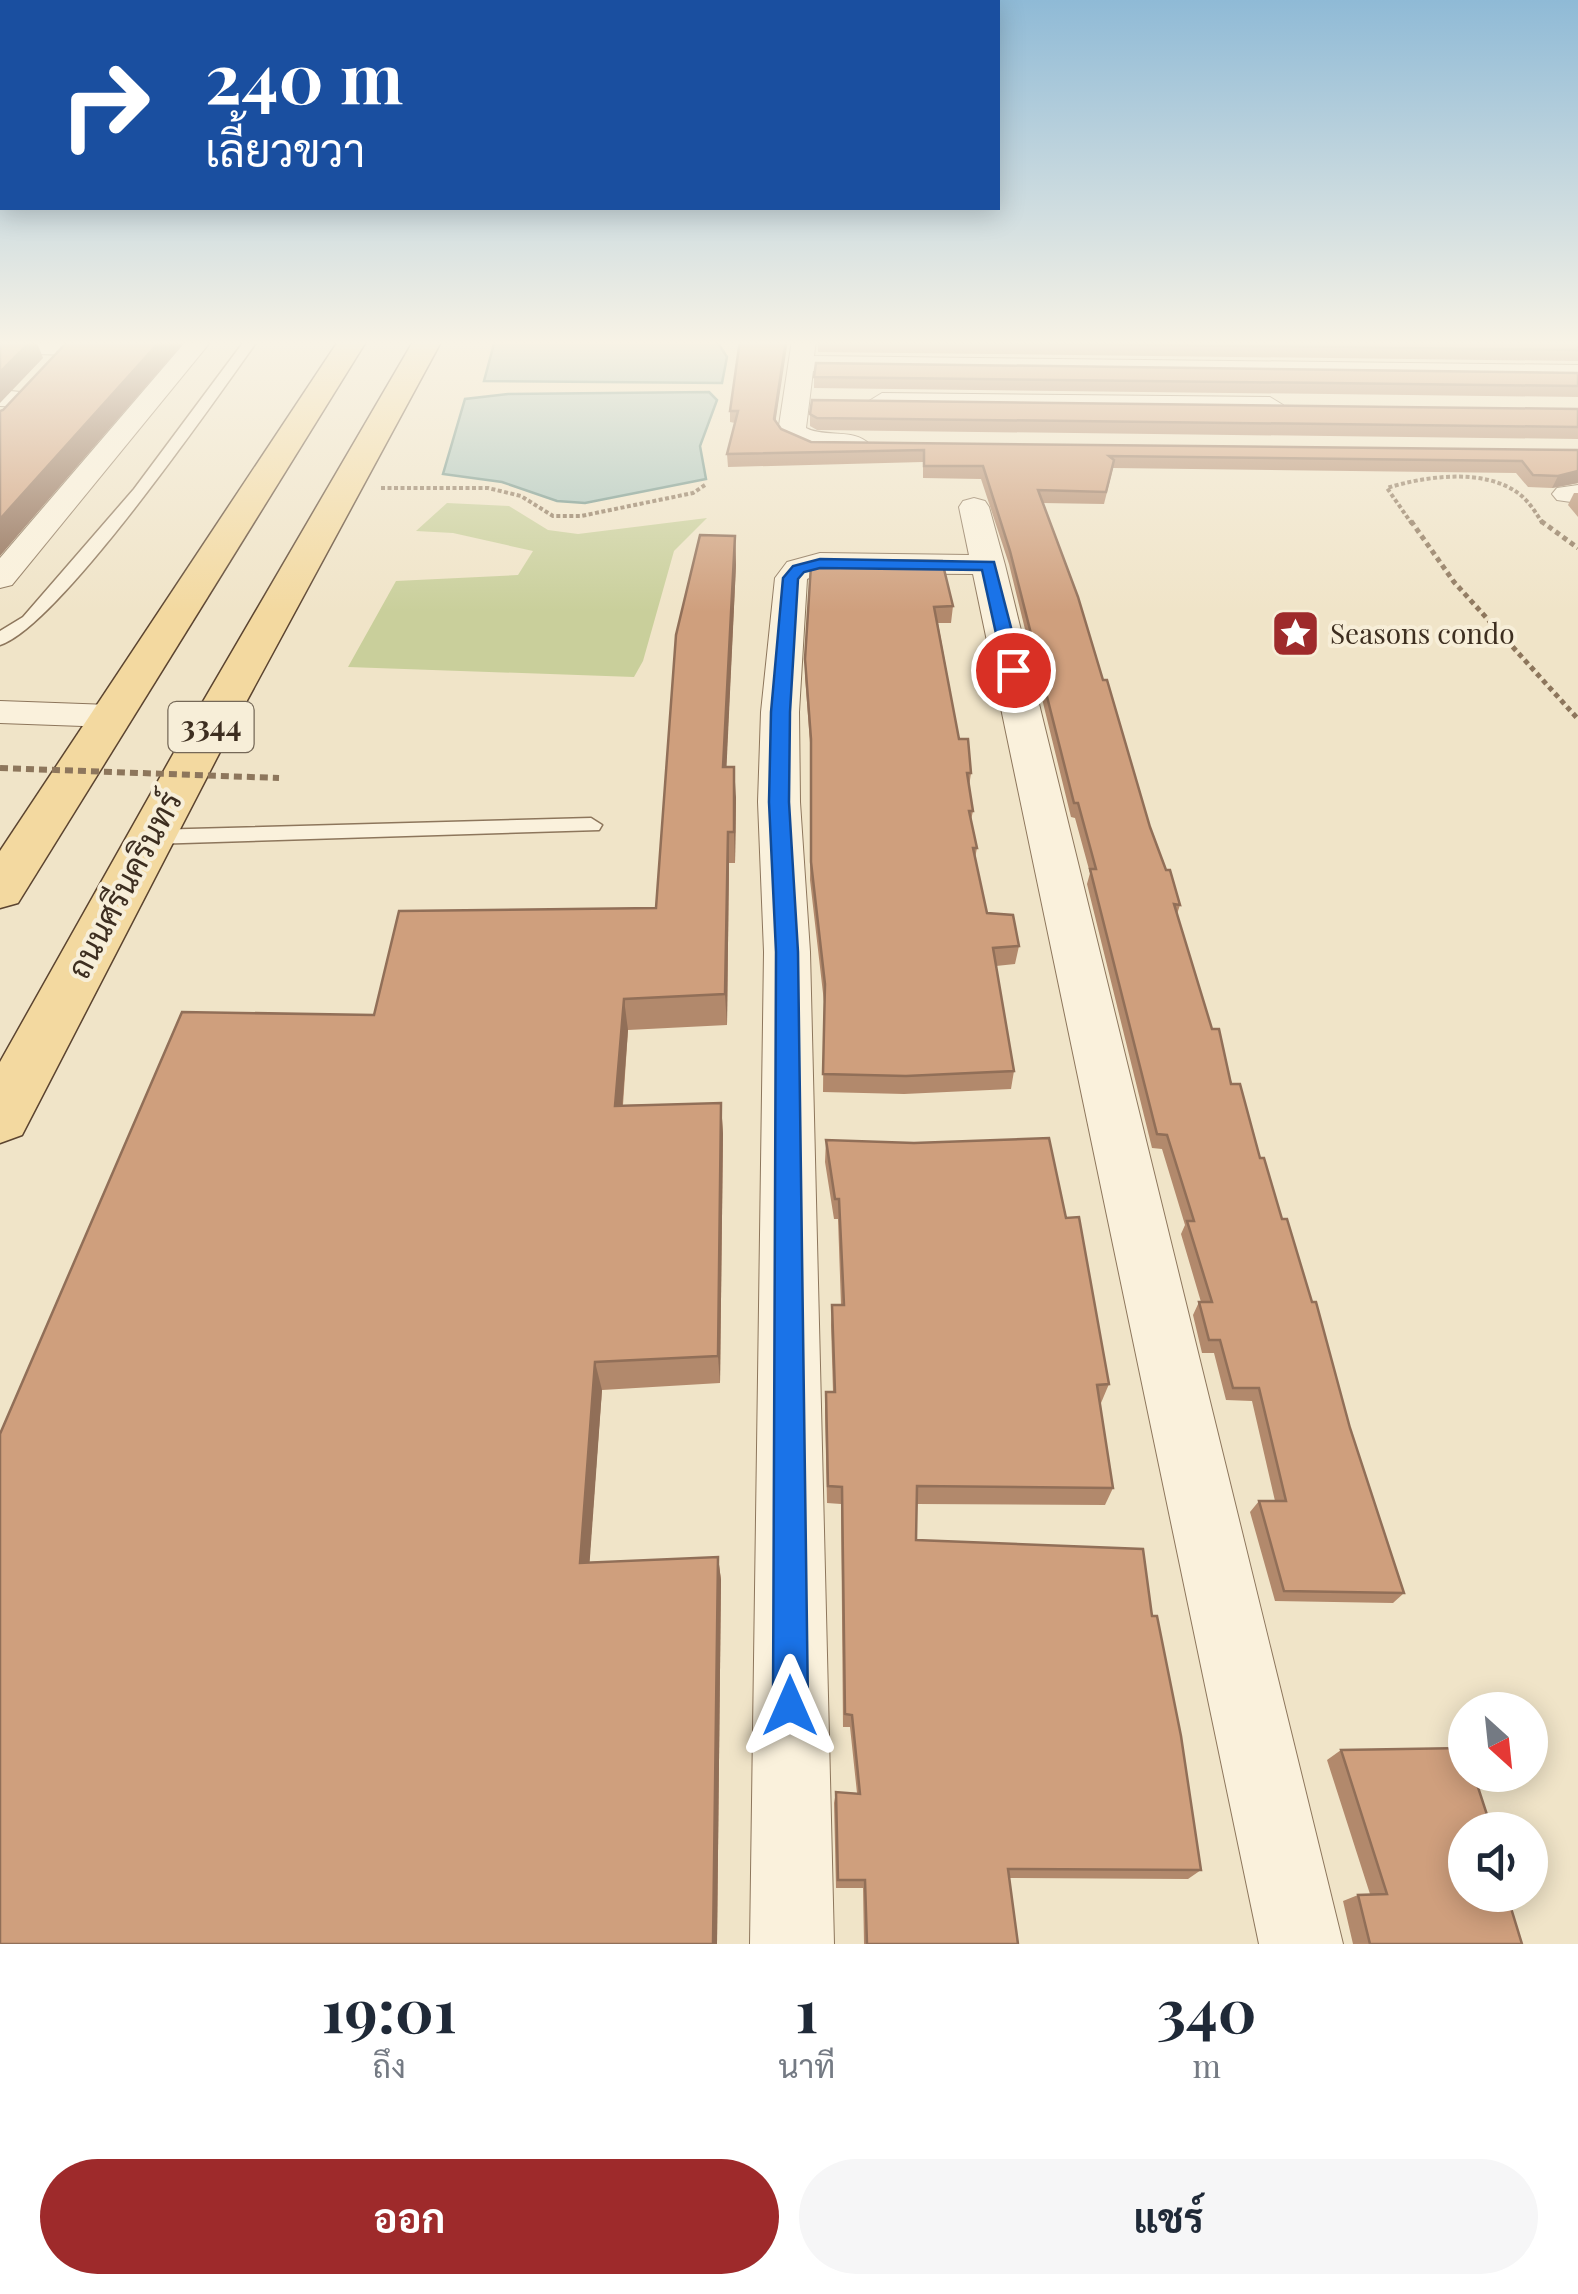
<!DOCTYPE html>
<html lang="th">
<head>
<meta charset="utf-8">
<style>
  :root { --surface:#fff; --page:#f6f6f7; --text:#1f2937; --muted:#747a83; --accent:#9e2a2b }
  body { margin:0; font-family:"Playfair Display",Sarabun,serif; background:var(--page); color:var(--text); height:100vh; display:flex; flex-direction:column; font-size:38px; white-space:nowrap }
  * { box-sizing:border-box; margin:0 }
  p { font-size:32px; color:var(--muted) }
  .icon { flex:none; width:55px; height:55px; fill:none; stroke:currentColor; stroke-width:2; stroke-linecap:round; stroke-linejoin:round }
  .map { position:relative; height:1944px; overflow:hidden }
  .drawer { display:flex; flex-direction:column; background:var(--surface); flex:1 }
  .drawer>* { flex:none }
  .top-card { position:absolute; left:0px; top:0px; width:1000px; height:210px; box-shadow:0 5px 25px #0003; background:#1a4fa0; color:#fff; overflow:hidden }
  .needle { width:65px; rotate:153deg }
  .tools { position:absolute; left:1448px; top:1692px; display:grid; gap:20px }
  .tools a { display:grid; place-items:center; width:100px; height:100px; border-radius:50%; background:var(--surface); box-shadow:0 5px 25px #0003; font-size:50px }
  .pin { position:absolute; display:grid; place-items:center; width:85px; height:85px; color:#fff; margin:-42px; border:5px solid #fff; border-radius:50%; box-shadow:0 2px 10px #0007 }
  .me { position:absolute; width:110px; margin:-55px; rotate:0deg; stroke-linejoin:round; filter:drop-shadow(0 0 8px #0008) }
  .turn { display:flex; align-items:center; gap:35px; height:210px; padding:0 40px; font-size:45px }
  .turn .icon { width:130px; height:130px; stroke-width:2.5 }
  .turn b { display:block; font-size:70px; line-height:85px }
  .eta { display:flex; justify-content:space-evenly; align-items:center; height:170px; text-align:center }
  .eta b { font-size:60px; font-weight:700; line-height:70px }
  .primary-button { display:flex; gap:20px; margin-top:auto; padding:20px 40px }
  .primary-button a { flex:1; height:115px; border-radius:60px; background:var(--accent); color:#fff; font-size:40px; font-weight:700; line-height:115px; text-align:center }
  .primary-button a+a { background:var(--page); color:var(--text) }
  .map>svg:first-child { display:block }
  .green { fill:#c9cf9b }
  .water { fill:#a9c4bc; stroke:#6f938a; stroke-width:2.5 }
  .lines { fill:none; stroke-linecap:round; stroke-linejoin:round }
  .service-casing { stroke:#8d765c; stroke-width:3 }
  .minor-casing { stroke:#8d765c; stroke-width:2 }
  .primary-casing { stroke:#5b4430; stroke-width:3 }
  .path-far1 { stroke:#8d765c; stroke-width:4; stroke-dasharray:4 2.5; stroke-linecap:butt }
  .path { stroke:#8d765c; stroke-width:5; stroke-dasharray:5 4; stroke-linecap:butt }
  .service { fill:#faf1dc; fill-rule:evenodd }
  .minor { fill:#faf1dc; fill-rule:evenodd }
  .primary { fill:#f3d9a0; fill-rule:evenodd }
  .path-bridge { stroke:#8d765c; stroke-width:6; stroke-dasharray:8 5; stroke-linecap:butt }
  .wall { fill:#b2896c }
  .shaded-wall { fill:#916f58 }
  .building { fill:#cf9f7d; stroke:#916f58; stroke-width:2.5 }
  .route { fill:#1a73e8; stroke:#114b97; stroke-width:2.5 }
  .labels { text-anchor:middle; stroke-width:8; stroke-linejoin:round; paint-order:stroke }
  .far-poi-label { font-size:28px; fill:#3d2e20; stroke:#f7eed8; text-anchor:start }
  .shield { fill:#f7eed8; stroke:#756857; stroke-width:2.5 }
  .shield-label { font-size:30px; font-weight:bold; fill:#3d2e20 }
  .street-label { font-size:32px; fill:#3d2e20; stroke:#f7eed8 }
</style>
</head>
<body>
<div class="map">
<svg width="1578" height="1944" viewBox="0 0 1578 1944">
  <rect width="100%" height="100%" fill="#f0e4c8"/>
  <!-- green -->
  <path class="green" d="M447,503L509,506L548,530L578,534L707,518L674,551L643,661L634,677L348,667L396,581L518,575L533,551L453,533L416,531Z"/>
  <!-- water -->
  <g class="water">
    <path d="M495,340H716L727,357L722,383L484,381Z"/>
    <path d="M709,392L717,400L700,446L706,479L585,503L557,501L502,482L443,474L465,399L508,394Z"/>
  </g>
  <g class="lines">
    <defs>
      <g id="service">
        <path d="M245,340H258C216,399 58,627 0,645V631L23,617L134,489Z"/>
        <path d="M591,818L602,825L599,830L151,844L140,837L151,830Z"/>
      </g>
      <g id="minor">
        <path d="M0,340L72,341L84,348L72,355L0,353Z"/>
        <path d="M187,340H212L12,585L0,588V558Z"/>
        <path d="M792,340H816L814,356L1578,365V381L813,371L806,428C825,438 855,428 869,444C853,463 793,450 778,432Z"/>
        <path d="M0,390L31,393L35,399L22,407L0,406Z"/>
        <path d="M882,393L1270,397L1283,405L1270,413L873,407L869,401Z"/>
        <path d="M1578,485V503L1557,500L1552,494L1557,488Z"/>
        <path d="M974,498L985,501L989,507L1005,565L1343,1944H1259L973,574L821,573L807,579L799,712L800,802L810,952L834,1944H750L764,952L758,802L761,712L775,578L787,562L820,553L969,555L959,507L963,501Z"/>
        <path d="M0,701L110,705L123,708L129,716L123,724L110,727L0,723Z"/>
      </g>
      <g id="primary">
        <path d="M339,340H367L18,903L0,908V851Z"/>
        <path d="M414,340H442L238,717L22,1135L0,1143V1062L194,717Z"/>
      </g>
    </defs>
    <!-- service casing -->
    <use href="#service" class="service-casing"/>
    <!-- minor casing -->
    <use href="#minor" class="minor-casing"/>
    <!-- primary casing -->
    <use href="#primary" class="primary-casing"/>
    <!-- path-far1 -->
    <g class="path-far1">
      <path d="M381,488H488L521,496L553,516H581L693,493L705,485"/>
      <path d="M1412,524L1387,488C1425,476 1484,468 1518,493C1529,501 1536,513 1543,524"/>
    </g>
    <!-- path -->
    <g class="path">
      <path d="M1411,521L1454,582L1578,719"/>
      <path d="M1541,521L1578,548"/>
    </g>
    <!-- service -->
    <use href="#service" class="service"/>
    <!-- minor -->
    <use href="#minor" class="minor"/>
    <!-- primary -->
    <use href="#primary" class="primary"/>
    <!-- path-bridge -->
    <path class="path-bridge" d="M0,768L279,778"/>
  </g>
  <!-- wall -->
  <g class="wall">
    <path d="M740,340L776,422L781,429L811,442L1578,450V483L1552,488L1528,487L1516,473L1113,468L1104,504L1042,503L1103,680L1150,827L1180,905L1177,914L1212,1029L1282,1219L1404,1593L1393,1603L1275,1601L1250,1512L1259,1501H1275L1252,1401L1226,1400L1214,1353H1202L1193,1315L1199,1302H1201L1181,1234L1185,1225L1162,1149L1152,1148L1087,884L1090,873L1075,818L1071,817L1009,564L981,479L923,478V462L728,467L727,454L735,423L730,422V411Z"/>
    <path d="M818,340H1578V361L818,352Z"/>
    <path d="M1578,373V397L814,388V377Z"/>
    <path d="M1578,409V439L817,430L810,426V414Z"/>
    <path d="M1574,493H1578V517L1568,505Z"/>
    <path d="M735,536L736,565L726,767L736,798L735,863H729L727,1025L628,1030L623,1105L721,1103L723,1134L720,1383L602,1390L589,1562L718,1557L721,1580L717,1944L374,1015L656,908Z"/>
    <path d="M811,565L953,606L951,623H938L959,739L971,773L969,787L973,811L971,820L977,848L975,858L987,913L1019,946L1015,964L996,966L1014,1071L1011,1089L904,1094L823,1092L824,1002L810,880L811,756L805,676Z"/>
    <path d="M826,1140L1066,1218L1109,1384L1101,1403H1100L1113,1488L1105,1505L917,1504L916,1540L1152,1616L1201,1870L1188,1879L1009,1878L1018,1944H864L863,1888H836L834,1803L836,1792L857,1793L850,1727H843L841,1504L827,1503L825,1410L826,1392H833L831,1325L832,1305H841L838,1219H834L825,1162Z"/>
    <path d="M1341,1750L1465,1830L1522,1944H1353L1343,1901L1358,1895L1370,1894L1327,1760Z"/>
  </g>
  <!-- shaded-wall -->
  <g class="shaded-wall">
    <path d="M32,340H36L43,358L0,403V372Z"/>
    <path d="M161,340H186L0,556V519Z"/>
    <path d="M786,340H788L774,431V419Z"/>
    <path d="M1578,471V483L1552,488L1558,476Z"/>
    <path d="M735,536L736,565L725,799L723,767Z"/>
    <path d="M734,767L736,798L735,863L734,832Z"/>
    <path d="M728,832L729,863L727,1025L725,994Z"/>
    <path d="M624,999L628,1030L620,1136L615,1106Z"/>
    <path d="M721,1103L723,1134L720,1383L718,1356Z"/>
    <path d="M595,1362L602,1390L588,1585L580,1563Z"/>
    <path d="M718,1557L721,1580L717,1944H713Z"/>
  </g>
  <!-- building -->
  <g class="building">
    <path d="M0,340H32L0,372Z"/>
    <path d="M69,340H161L0,519V411L3,410Z"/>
    <path d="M740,340H786L774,419L781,429L811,442L1578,450V471L1558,476L1533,475L1522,461L1109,456L1114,460L1106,492L1038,490L1078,597L1103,680H1107L1150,827L1166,870H1170L1180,905L1174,904L1212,1029H1219L1231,1084H1240L1260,1158H1264L1282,1219H1287L1312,1302H1316L1350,1428L1404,1593L1284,1591L1259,1501H1286L1259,1388H1233L1220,1340H1209L1199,1302H1212L1187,1221H1194L1167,1135L1157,1134L1090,869H1096L1078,803H1074L1010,551L983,466H924V450L727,454L738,411H730Z"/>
    <path d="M818,340H1578V350L818,341Z"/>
    <path d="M816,363L1578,373V386L814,377Z"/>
    <path d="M812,400L1578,409V427L817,418L810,414Z"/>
    <path d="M700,535L735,536L723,767H734V832H728L725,994L624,999L615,1106L721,1103L718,1356L595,1362L580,1563L718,1557L713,1944H0V1434L182,1012L374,1015L399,911L656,908L676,635Z"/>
    <path d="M822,560L942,561L953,606L934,607L959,739H968L971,773H967L973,811H969L977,848H973L987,913L1013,915L1019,946L993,948L1014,1071L906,1076L823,1074L825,984L811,862V739L805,659L811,565Z"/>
    <path d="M1049,1138L1066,1218L1079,1217L1109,1384L1097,1385L1113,1488L917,1486L916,1540L1143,1549L1152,1616H1157L1181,1736L1201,1870L1008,1869L1018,1944H867L865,1880H838L836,1792L860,1794L852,1715L845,1714L842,1487L828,1486L826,1392H835L832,1305H844L839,1199H835L826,1140L914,1143Z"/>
    <path d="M1465,1748V1775H1474L1492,1830H1465V1895H1507L1522,1944H1370L1358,1895L1387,1894L1341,1750Z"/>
  </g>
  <!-- sky -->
  <linearGradient id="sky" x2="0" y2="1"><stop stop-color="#8fbad6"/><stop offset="0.56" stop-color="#f8f3e6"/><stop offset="1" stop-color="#f8f3e6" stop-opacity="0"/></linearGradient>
  <rect width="1578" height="612" fill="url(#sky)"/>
  <!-- route -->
  <path class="route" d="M820,559L994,562L1022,670L1013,675L1004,670L982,570L820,568L804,572L798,579L790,712L789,802L798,952L808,1706L803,1719L790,1724L778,1719L773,1706L776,952L769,802L771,712L783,578L793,566Z"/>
  <!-- icons -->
  <defs>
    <symbol id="sight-square" viewBox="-11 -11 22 22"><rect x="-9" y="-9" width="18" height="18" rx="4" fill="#9e2a2b" stroke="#f7eed8"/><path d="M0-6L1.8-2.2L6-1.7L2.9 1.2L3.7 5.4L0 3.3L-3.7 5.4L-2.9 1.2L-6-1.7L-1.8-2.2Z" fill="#fff"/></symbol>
  </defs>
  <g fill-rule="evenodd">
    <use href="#sight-square" x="1268" y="606" width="55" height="55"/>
  </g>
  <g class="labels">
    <!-- far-poi labels -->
    <g class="far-poi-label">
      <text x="1330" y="644">Seasons condo</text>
    </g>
    <!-- shield labels -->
    <rect class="shield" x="168.5" y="702" width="85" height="50" rx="8"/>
    <g class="shield-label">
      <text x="211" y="737">3344</text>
    </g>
    <!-- street labels -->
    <g class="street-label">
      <text transform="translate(125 885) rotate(-62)" y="11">ถนนศรีนครินทร์</text>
    </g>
  </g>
</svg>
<div class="tools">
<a><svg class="needle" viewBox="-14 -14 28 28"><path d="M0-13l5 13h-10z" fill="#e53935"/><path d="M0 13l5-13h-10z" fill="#747a83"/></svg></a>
<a><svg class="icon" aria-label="sound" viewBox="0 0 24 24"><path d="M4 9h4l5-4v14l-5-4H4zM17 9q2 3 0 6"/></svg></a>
</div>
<div class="pin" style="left:1013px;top:670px;background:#d93025"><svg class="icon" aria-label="arrive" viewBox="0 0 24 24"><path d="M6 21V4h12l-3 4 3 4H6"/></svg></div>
<svg class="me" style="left:790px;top:1706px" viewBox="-20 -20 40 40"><path d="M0-17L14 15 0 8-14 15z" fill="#1a73e8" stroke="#fff" stroke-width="4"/></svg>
<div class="top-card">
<div class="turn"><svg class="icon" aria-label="right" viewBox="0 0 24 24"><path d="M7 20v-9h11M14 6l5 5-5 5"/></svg><div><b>240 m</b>เลี้ยวขวา</div></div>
</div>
</div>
<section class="drawer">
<div class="eta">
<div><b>19:01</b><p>ถึง</p></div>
<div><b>1</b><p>นาที</p></div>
<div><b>340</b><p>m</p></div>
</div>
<div class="primary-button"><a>ออก</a><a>แชร์</a></div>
</section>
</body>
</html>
